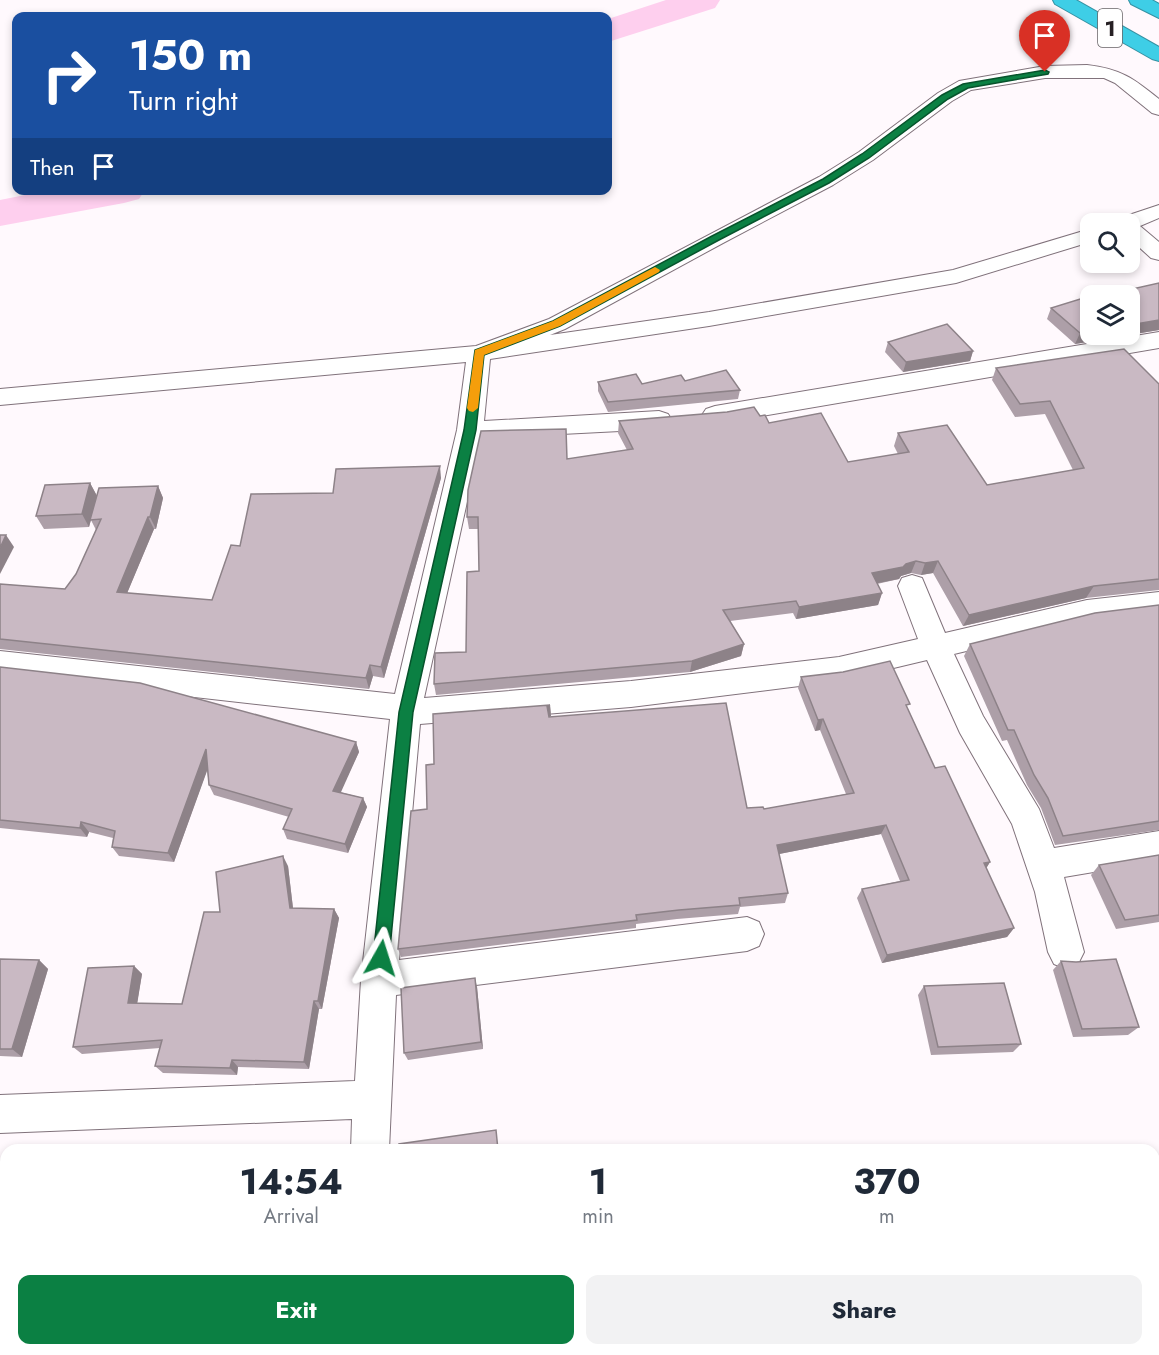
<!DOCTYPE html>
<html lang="en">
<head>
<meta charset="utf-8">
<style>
  :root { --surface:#fff; --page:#f2f2f3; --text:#1f2937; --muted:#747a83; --accent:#0b8043 }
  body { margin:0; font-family:Jost,sans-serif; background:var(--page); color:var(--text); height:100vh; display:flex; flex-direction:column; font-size:22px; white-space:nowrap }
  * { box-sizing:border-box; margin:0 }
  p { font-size:20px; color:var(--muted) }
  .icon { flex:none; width:33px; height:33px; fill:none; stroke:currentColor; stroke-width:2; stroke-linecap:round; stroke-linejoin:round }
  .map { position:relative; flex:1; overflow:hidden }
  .sheet { position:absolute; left:0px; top:1144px; width:1160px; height:212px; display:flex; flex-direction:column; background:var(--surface); border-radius:18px 18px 0 0; box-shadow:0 3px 9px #0003 }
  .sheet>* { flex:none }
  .hud { position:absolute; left:12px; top:12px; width:600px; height:183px; border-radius:12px; box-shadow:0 3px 9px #0003; background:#1a4fa0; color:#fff; overflow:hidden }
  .fabs { position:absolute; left:1080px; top:213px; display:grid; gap:12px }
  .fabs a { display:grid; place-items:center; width:60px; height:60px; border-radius:12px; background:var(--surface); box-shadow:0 3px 9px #0003; font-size:30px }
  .pin { position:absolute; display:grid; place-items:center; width:51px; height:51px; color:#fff; margin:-62px -26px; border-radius:50% 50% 50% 0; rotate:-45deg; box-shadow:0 0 6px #0007 }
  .pin .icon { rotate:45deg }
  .me { position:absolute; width:66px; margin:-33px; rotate:6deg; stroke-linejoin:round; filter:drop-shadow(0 0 4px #0008) }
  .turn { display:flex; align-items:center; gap:21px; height:126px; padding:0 18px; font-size:27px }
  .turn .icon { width:78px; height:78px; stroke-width:2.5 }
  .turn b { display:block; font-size:42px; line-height:51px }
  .then { display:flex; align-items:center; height:57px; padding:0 18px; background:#0003; gap:12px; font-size:22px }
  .eta { display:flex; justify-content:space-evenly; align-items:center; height:102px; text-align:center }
  .eta b { font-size:36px; font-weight:700; line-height:42px }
  .primary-button { display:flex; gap:12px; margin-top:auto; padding:12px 18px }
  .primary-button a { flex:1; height:69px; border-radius:12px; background:var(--accent); color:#fff; font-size:24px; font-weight:700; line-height:69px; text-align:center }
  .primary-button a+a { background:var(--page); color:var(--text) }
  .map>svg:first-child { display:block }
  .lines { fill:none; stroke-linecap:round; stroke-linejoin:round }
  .river { fill:#fecfee; fill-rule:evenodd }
  .street-casing { stroke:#80727b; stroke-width:2 }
  .highway-casing { stroke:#3691a2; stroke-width:2 }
  .street { fill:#fff; fill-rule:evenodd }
  .highway { fill:#3ecee6; fill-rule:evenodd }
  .wall { fill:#ad9fa8 }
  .shaded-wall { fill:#8d8288 }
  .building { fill:#c9b9c3; stroke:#8d8288; stroke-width:1.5 }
  .route { fill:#0b8043; stroke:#07532c; stroke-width:1.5 }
  .slow { fill:#f59e0b }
  .labels { text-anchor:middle; stroke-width:5; stroke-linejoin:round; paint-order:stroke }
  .shield { fill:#fff; stroke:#676366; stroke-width:1.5 }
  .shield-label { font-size:22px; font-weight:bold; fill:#262024 }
</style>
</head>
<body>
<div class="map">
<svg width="1159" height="1355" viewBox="0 0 1159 1355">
  <rect width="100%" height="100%" fill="#fff9fd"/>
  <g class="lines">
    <!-- river -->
    <g class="river">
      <path d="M666,0H720L715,8L608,42V19Z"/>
      <path d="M50,190H145L139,199L124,203L0,226V200Z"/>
    </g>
    <defs>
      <g id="street">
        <path d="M1087,65C1121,69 1133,78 1159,99V115L1152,113L1115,83L1104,78H1045L971,90L952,101L873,160L833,185L723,243L565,329L550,335L709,312L953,270L1090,229V242L956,283L709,326L490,359L484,421L659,411L668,414L672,420L668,426L659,429L481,438L424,698L631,681L839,657L918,639L898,586L902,578L912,575L922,578L945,633L1087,600L1159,592V614L1087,622L954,654L983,716L1039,809L1054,848L1159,831V861L1064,877L1084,952L1078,964L1066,969L1054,964L1048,952L1035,892L1012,824L960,733L927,660L839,681L631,707L420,724L399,960L747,917L759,922L764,934L759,946L747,951L396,995L389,1150H351L352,1119L0,1133V1095L355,1081L361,980L390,719L0,675V651L395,694L457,430L466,362L0,405V389L476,346L549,319L819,177L859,152L938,93L959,81L1045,66Z"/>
        <path d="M1159,205V218L1140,226L1159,242V260L1151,258L1130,239V224H1115L1117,219Z"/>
        <path d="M1159,332V348L715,424L706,421L702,415L706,409L715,406Z"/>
        <rect x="343" y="1350" width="42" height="5"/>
        <path d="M640,1350H872L874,1355H638Z"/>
      </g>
      <g id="highway">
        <path d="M1053,0H1076L1159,47V61L1152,59L1055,4Z"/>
        <path d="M1129,0H1152L1159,4V18L1131,4Z"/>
      </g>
    </defs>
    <!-- street casing -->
    <use href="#street" class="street-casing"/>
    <!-- highway casing -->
    <use href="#highway" class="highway-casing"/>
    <!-- street -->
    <use href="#street" class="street"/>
    <!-- highway -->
    <use href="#highway" class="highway"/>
  </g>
  <!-- wall -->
  <g class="wall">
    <path d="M1159,283V330L1075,344L1047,319L1051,308Z"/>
    <path d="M888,342L973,351L970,361L903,372L885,352Z"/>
    <path d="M996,368L1159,384V590L1086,598L963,626L933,573L921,575L911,573L901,576L899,579L877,584L882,593L878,605L796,619L793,613L730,621L744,644L741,656L690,672L436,695L434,684L466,652L479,571L478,529H469L467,517L567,459L627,450L618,433L619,421L760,416L769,423L848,462L898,454L894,446L898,433L987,485L1073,470L1045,414L1015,417L992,380Z"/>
    <path d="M685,381L740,390L738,399L608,412L598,391V382L642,384Z"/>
    <path d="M441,478L384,678L373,676L369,689L0,649V584L65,589L76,574L96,530L91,520L89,527L44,529L36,516L90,483L97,496L158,486L163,498L156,529H154L127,593L212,600L240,546L333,493Z"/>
    <path d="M1159,605V830L1055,845L1041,808L1027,785L1007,740L1002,741L964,656L970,644Z"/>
    <path d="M0,667L356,742L359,752L340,792L363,798L367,807L348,853L287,839L283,829L289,817L214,795L209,785L207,770L174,862L119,856L112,847L113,838L89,832L87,837L0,828Z"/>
    <path d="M801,677L908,709L935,768L990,862L986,868L1014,928L1007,937L882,963L857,898L862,889L900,881L881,834L779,854L788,893L785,903L740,907L738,914L677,919L636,924V928L401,957L398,949L427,809L434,764L550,705L551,716H549L747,808L764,809L846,794L820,730L815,731L798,688Z"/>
    <path d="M1159,855V922L1116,929L1091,875L1099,865Z"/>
    <path d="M288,866L293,908L334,909L339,918L322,1009H319L309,1069L238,1067L237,1075L163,1073L155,1066L160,1048L82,1054L73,1047L134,966L142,974L137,1003L182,1004L220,912Z"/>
    <path d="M0,959L39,960L48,969L22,1057L0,1056Z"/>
    <path d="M1061,961L1139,1027L1128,1035L1073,1037L1053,970Z"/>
    <path d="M924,986L1021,1044L1013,1052L931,1055L918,995Z"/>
    <path d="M477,987L483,1049L408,1060L404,1053Z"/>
  </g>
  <!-- shaded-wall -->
  <g class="shaded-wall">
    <path d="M1159,320V330L1075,344L1080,333L1090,331V334H1130V325Z"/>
    <path d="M973,351L970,361L903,372L906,362Z"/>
    <path d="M440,466L441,478L384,678L381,667Z"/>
    <path d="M90,483L97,496L89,527L82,514Z"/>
    <path d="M158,486L163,498L156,529L150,517Z"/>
    <path d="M148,517L154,529L123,603L117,592Z"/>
    <path d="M6,535L14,547L0,574V548Z"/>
    <path d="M916,561L911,573L901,576L899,579L868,585L872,573Z"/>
    <path d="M938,561L933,573L921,575L925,563Z"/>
    <path d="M1094,586L1086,598L963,626L969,615Z"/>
    <path d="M882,593L878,605L796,619L799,607Z"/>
    <path d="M744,644L741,656L690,672L692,661Z"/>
    <path d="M370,665L373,676L369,689L366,678Z"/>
    <path d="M550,705L551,716L547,717V706Z"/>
    <path d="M823,719L820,730L815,731L818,720Z"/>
    <path d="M356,742L359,752L337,801L333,791Z"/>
    <path d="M206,749L211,760L174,862L168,853Z"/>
    <path d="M363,798L367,807L348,853L345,844Z"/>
    <path d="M81,822L89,832L87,837L80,828Z"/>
    <path d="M886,825L881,834L774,855L777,845Z"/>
    <path d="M283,856L288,866L294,917L290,908Z"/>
    <path d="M990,862L984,872V863Z"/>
    <path d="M334,909L339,918L322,1009L318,1001Z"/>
    <path d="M1014,928L1007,937L882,963L887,955Z"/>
    <path d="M39,960L48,969L22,1057L12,1049Z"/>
    <path d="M134,966L142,974L136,1011L128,1003Z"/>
    <path d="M475,978L477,987L483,1049L481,1042Z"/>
    <path d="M314,1001L319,1009L309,1069L304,1062Z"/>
    <path d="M232,1060L238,1067L237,1075L230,1068Z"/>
    <rect x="186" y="1350" width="9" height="5"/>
  </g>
  <!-- building -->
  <g class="building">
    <path d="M1159,283V320L1130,325V296H1093L1124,286L1128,290Z"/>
    <path d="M1090,296V331L1080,333L1051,308Z"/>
    <path d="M947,324L973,351L906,362L888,342Z"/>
    <path d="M1124,349L1159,384V579L1094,586L969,615L938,561L925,563L916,561L906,564L903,567L872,573L882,593L799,607L796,601L723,610L744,644L692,661L434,684L435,653L466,652L467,572L479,571L478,517H467L468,490L481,431L566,429L567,459L633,449L619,421L727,412L754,407L760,416L765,415L769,423L821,413L848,462L909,452L898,433L947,425L987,485L1084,468L1050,401L1020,404L996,368Z"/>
    <path d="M726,370L740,390L608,402L598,382L636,374L642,384L681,375L685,381Z"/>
    <path d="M440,466L381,667L370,665L366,678L0,639V584L65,589L76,574L101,519L90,520L99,488L158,486L150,517H148L117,592L212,600L231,545L240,546L251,494L333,493L336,469Z"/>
    <path d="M90,483L82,514L36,516L45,485Z"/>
    <path d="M0,535H6L0,548Z"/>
    <path d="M1159,605V821L1063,836L1048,798L1034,775L1014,730H1008L970,644L1095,613Z"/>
    <path d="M890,661L910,704L906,705L935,768L945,766L990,862L984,863L1014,928L887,955L862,889L909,880L886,825L777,845L788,893L739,898L740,905L679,910L636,915L637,920L398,949L411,811L427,809L426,765L434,764L433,714L550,705L547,706L549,717L726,703L747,808L763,807L764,809L854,793L823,719L818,720L801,677L843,672Z"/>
    <path d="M0,667L140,683L356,742L333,791L363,798L345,844L283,829L292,809L209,785L206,749L168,853L112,847L115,831L81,822L80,828L0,820Z"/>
    <path d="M1159,855V915L1125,920L1099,865Z"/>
    <path d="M283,856L290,908L334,909L318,1001H314L304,1062L232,1060L230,1068L155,1066L162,1040L73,1047L88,968L134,966L128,1003L182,1004L204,912H220L216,872Z"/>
    <path d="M0,959L39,960L12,1049H0Z"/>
    <path d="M1116,959L1139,1027L1082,1029L1061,961L1076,962Z"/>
    <path d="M475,978L481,1042L404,1053L401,988Z"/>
    <path d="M1004,983L1021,1044L938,1047L924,986Z"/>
    <path d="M496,1130L498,1150H400L399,1144Z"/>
    <path d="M1159,1259V1343H1154V1260Z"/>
    <path d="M89,1350H186V1355H88Z"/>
  </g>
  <!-- route -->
  <path class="route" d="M1045,70L1049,72L1048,74L968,88L948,99L869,158L829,183L719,240L560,326L484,355L476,430L413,712L389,958L387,964L381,966L375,964L373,958L399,712L464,430L475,350L553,321L712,236L823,179L862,154L942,95L963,84Z"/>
  <!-- slow -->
  <path class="slow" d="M655,267L660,270L659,272L560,326L484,355L478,408L473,412L469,411L467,408L475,350L553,321Z"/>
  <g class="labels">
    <!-- shield labels -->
    <rect class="shield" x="1098" y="9" width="24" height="38" rx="4.5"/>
    <g class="shield-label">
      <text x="1110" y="36">1</text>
    </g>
  </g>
</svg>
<div class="fabs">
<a><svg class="icon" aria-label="search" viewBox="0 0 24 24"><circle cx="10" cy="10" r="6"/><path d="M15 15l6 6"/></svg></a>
<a><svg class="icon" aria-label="layers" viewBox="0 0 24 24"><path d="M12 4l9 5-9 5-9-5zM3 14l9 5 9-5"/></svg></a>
</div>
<div class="pin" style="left:1045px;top:72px;background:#d93025"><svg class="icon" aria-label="arrive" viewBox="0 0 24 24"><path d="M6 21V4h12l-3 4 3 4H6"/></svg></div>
<svg class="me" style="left:381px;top:958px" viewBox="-20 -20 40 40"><path d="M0-17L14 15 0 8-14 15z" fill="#0b8043" stroke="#fff" stroke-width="4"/></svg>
<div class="hud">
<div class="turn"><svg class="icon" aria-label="right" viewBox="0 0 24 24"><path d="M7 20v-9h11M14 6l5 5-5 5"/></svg><div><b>150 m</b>Turn right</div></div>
<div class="then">Then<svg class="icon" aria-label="arrive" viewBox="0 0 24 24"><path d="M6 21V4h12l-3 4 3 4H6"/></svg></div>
</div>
<section class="sheet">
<div class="eta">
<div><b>14:54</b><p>Arrival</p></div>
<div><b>1</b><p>min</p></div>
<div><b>370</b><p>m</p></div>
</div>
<div class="primary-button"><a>Exit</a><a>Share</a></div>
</section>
</div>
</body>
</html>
